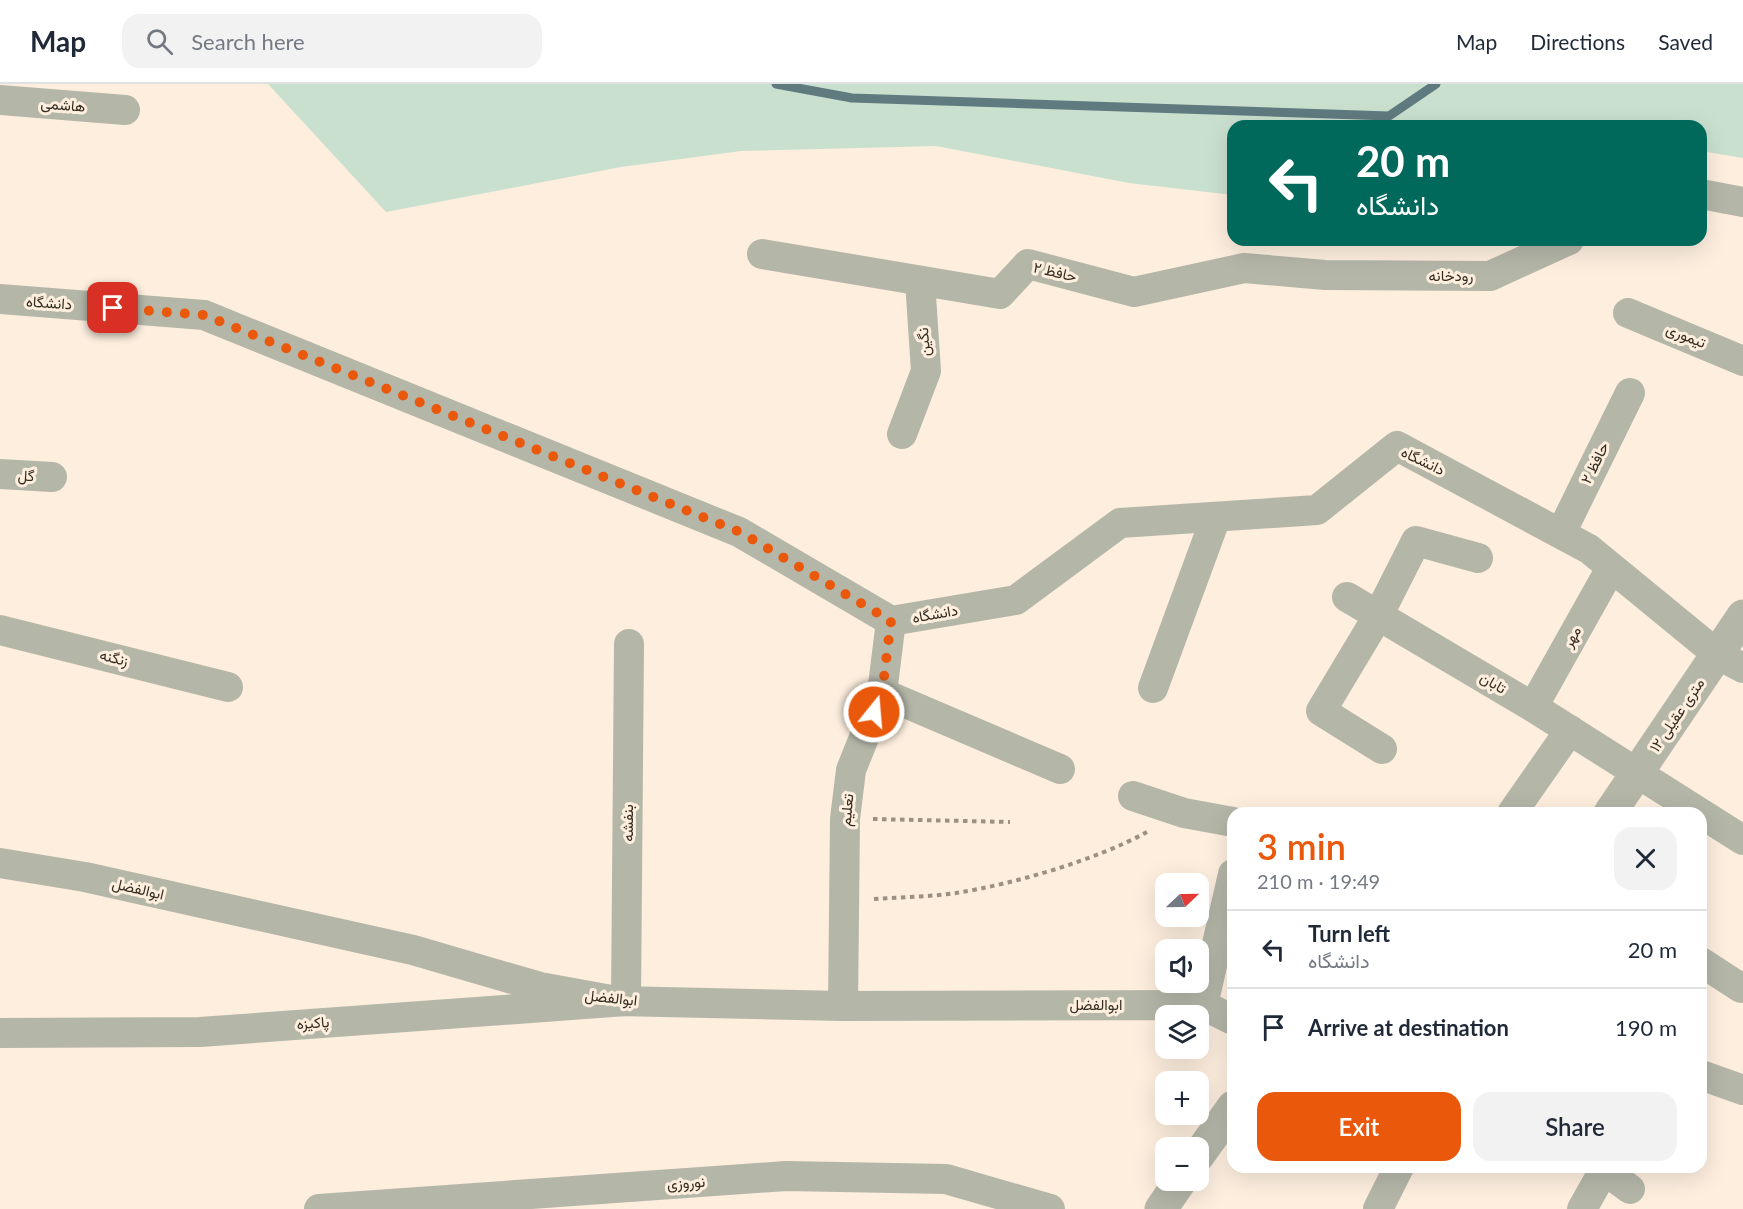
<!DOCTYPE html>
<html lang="en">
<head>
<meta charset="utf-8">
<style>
  :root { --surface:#fff; --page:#f2f2f3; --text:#1f2937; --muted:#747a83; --line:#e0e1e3; --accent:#ea580c }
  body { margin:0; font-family:Lato,Vazirmatn,sans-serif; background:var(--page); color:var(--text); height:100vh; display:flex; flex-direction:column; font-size:22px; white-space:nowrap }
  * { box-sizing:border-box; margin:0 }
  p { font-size:20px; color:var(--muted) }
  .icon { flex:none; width:33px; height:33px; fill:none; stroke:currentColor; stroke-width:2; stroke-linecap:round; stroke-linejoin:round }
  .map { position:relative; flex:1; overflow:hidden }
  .details { position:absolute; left:1227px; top:723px; width:480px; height:366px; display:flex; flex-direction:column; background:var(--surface); border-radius:18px; box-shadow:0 6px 24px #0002 }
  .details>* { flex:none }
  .guide { position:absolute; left:1227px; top:36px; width:480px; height:126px; border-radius:18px; box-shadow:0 6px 24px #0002; background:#00695c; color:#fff; overflow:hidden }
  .needle { width:39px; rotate:68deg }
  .fabs { position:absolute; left:1155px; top:789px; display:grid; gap:12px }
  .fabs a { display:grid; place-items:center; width:54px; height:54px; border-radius:12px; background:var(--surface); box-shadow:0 6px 24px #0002; font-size:30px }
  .pin { position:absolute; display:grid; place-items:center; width:51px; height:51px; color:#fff; margin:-26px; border-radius:12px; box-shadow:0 3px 9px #0006 }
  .me { position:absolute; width:66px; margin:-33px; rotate:17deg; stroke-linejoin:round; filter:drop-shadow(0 0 4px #0008) }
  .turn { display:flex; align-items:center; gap:21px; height:126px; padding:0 30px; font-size:27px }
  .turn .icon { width:78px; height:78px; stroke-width:2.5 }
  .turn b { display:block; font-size:42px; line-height:51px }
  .round { display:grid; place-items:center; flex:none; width:63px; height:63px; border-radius:18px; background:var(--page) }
  .summary { display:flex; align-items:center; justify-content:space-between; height:102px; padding:0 30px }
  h1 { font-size:36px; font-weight:600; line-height:45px; color:var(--accent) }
  .action { display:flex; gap:12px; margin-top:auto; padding:12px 30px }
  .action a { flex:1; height:69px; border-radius:18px; background:var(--accent); color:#fff; font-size:24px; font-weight:600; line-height:69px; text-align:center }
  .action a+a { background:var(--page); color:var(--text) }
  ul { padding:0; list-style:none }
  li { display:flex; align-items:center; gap:18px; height:78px; padding:0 30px; border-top:2px solid var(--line) }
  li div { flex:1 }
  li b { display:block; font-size:22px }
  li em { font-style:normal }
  header { display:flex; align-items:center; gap:36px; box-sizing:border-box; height:84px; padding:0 30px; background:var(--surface); border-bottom:2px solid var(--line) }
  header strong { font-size:28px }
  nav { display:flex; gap:33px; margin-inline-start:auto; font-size:21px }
  .search { width:420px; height:54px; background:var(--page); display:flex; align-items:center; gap:15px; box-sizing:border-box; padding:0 21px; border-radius:18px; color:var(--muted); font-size:22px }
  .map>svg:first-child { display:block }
  .green { fill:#cae0cf }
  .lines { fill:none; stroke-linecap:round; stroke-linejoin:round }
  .stream { stroke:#607b80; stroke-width:9 }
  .path { stroke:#9c9083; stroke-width:4; stroke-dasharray:4.5 4.5; stroke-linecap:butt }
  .minor { stroke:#b4b6a8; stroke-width:30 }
  .tertiary { stroke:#b4b6a8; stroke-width:33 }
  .route { stroke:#ea580c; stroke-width:10; stroke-dasharray:0 18 }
  .labels { text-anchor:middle; stroke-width:6; stroke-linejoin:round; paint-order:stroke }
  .street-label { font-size:15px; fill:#342b21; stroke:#fdeede }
</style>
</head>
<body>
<header>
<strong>Map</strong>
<div class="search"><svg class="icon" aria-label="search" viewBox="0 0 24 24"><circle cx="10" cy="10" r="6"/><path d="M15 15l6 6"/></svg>Search here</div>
<nav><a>Map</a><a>Directions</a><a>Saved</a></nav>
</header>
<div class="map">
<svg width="1743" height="1125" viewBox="0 0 1743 1125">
  <rect width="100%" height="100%" fill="#fdeede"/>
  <!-- green -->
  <path class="green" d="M268,0H1743V74L1701,67V42H1233V111L1129,99L936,62L741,67L621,83L386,128Z"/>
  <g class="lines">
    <!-- stream -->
    <path class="stream" d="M776,0L852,14L1389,32L1436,0"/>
    <!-- path -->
    <g class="path">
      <path d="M873,735L1010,738"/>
      <path d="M874,815C901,813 929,813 956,809C1014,800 1096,776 1147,748"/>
    </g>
    <!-- minor -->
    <g class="minor">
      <path d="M0,16L125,26"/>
      <path d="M1701,110L1743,118"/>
      <path d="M762,170L1000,210L1028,180L1134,208L1244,184L1325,191L1490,192L1569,156"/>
      <path d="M0,215L204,231L739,448L891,537L1016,516L1120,439L1317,426L1397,362L1589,465L1717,570L1743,584"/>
      <path d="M1628,229L1743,277"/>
      <path d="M902,350L926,287L920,197"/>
      <path d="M0,390L52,393"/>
      <path d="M1561,449L1630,309"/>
      <path d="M1347,513L1533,623L1743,756"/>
      <path d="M0,546L228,603"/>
      <path d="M1153,604L1216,433"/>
      <path d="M882,609L1060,685"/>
      <path d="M1533,623L1611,484"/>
      <path d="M1382,665L1321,627L1378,532L1416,457L1478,474"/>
      <path d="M1133,712L1184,729L1233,738"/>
      <path d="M1512,729L1570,646"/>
      <path d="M0,779L85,793L413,866L540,903L617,917L843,922L1203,921L1233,936"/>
      <path d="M1701,878L1741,904"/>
      <path d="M1203,921L1233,790"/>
      <path d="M843,922L845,735L851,686L882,609L891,537"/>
      <path d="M0,949L200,948L626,917L629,560"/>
      <path d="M1701,991L1743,1006"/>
      <path d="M1600,1083L1630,1105"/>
      <path d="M319,1125L786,1092L946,1095L1050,1125"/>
      <path d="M1378,1125L1399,1083"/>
      <path d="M1582,1125L1604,1086"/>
    </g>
    <!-- tertiary -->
    <g class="tertiary">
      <path d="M1610,729L1743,532"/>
      <path d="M1198,1072L1233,1023"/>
      <path d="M1161,1125L1181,1096"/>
    </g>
  </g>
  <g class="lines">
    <!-- route -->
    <path class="route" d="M113,224L204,231L740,448L891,537L882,609L874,628"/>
  </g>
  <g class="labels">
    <!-- street labels -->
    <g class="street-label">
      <text transform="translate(63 21) rotate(5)" y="5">هاشمی</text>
      <text transform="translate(1055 188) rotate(13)" y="5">حافظ ۲</text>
      <text x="1451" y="197">رودخانه</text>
      <text transform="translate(49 219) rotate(4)" y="5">دانشگاه</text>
      <text transform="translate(1686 252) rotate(22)" y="5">تیموری</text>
      <text transform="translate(924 258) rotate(-94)" y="5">نگین</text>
      <text transform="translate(1423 377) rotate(26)" y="5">دانشگاه</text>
      <text transform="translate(1595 379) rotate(-64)" y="5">حافظ ۲</text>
      <text transform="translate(26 392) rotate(3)" y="5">گل</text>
      <text transform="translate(935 530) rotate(-10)" y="5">دانشگاه</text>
      <text transform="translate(1572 553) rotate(-61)" y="5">مهر</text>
      <text transform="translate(114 574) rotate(14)" y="5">زنگنه</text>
      <text transform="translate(1493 599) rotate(30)" y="5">تابان</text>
      <text transform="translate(1677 631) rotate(-56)" y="5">۱۲ متری عقیلی</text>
      <text transform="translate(847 726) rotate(-85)" y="5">تعلیم</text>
      <text transform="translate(628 739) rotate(-90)" y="5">بنفشه</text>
      <text transform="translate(138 805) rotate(13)" y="5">ابوالفضل</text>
      <text transform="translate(611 914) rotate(6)" y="5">ابوالفضل</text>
      <text x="1096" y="926">ابوالفضل</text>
      <text transform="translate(313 939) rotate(-4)" y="5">پاکیزه</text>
      <text transform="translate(686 1099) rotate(-4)" y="5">نوروزی</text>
    </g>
  </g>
</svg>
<div class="fabs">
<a><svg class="needle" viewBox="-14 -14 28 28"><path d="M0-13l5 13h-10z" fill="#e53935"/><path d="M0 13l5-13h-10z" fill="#747a83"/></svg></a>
<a><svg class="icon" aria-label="sound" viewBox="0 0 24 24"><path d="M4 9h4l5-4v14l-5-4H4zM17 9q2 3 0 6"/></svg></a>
<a><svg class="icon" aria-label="layers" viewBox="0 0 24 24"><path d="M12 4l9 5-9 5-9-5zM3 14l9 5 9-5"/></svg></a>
<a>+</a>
<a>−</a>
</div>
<div class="pin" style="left:113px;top:224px;background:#d93025"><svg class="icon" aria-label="arrive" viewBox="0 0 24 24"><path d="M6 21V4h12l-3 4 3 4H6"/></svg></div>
<svg class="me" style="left:874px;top:628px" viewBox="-20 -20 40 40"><circle r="17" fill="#ea580c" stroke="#fff" stroke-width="3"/><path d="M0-11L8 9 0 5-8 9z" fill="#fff"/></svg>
<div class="guide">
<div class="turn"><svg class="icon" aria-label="left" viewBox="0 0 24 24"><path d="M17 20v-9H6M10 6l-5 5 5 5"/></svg><div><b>20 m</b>دانشگاه</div></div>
</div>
<section class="details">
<div class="summary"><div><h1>3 min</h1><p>210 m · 19:49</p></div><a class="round"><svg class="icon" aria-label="close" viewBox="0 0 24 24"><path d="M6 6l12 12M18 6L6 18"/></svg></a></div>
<ul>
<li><svg class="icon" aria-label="left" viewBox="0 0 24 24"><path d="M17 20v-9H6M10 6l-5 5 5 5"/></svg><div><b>Turn left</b><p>دانشگاه</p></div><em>20 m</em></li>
<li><svg class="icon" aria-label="arrive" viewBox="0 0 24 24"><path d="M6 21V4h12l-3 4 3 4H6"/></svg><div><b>Arrive at destination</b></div><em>190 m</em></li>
</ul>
<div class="action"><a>Exit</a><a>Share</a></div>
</section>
</div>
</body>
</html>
